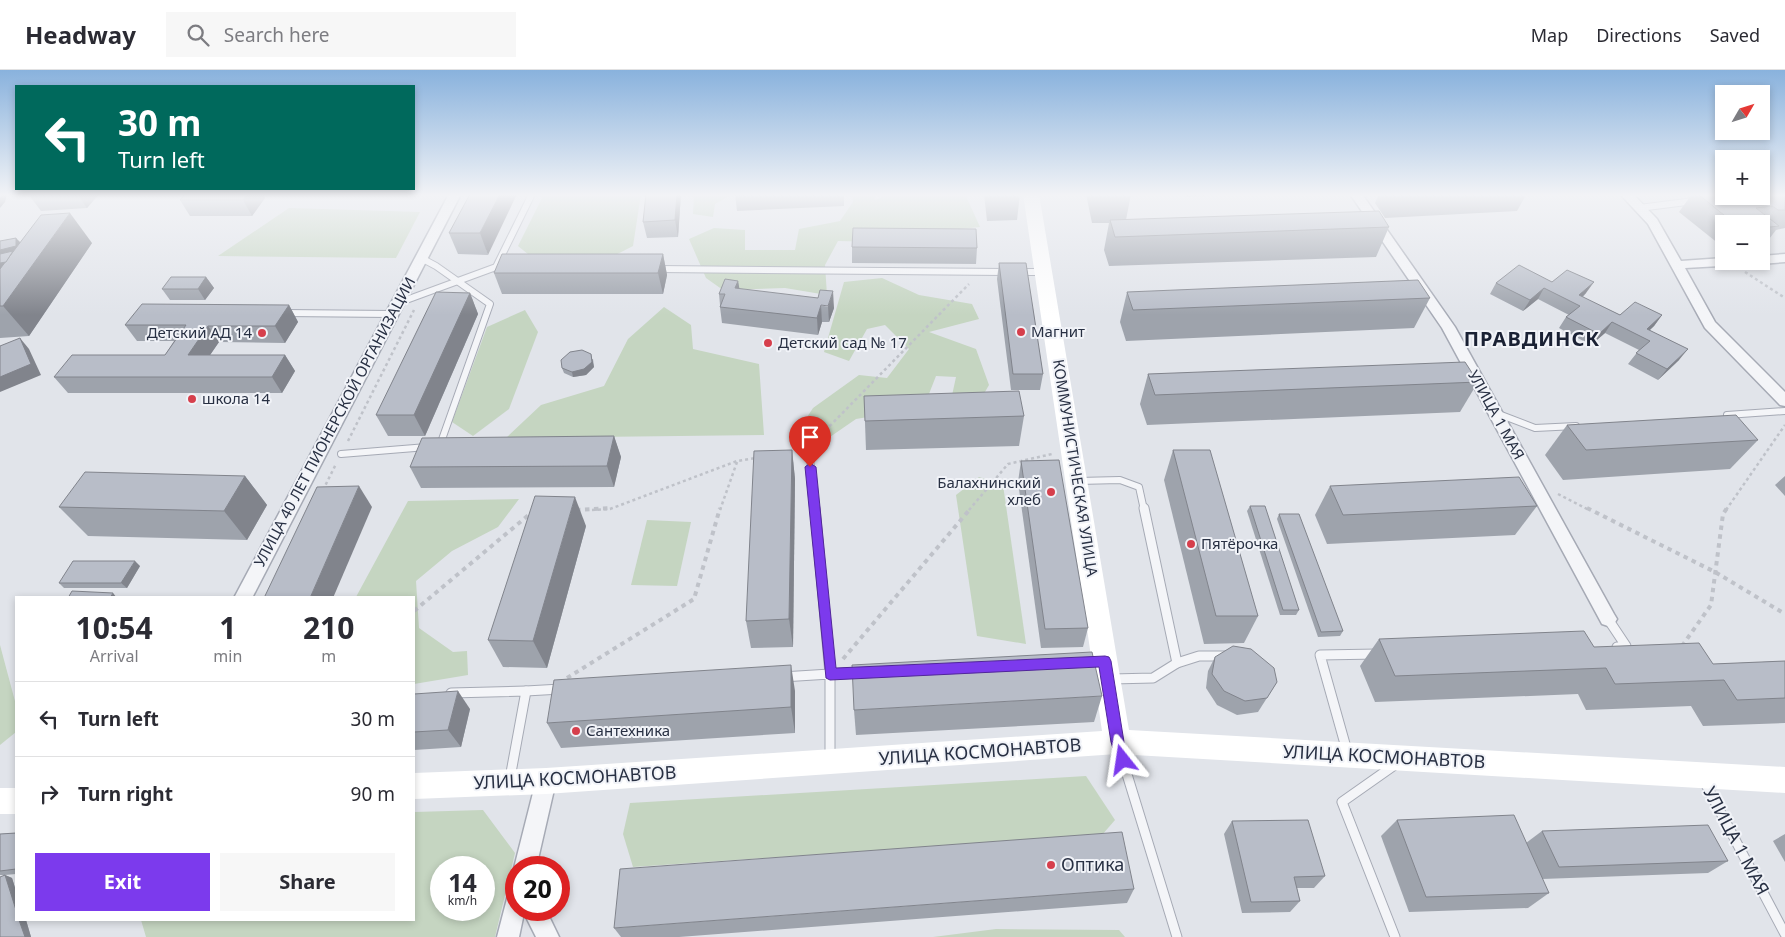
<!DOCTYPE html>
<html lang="en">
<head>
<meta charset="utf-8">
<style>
  :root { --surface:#fff; --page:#f7f7f7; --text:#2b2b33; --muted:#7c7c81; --line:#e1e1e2; --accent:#7c3aed }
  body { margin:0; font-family:"Noto Sans",sans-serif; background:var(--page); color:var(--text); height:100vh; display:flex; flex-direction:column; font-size:19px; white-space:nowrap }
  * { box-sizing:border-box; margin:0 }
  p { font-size:16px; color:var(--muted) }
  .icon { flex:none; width:28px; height:28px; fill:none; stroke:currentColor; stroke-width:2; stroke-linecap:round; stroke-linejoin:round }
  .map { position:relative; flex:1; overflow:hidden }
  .details { position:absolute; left:15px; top:526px; width:400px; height:325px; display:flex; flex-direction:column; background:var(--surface); border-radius:0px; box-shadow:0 2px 8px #0003 }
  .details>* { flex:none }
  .banner { position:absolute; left:15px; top:15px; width:400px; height:105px; border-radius:0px; box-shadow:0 2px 8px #0003; background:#00695c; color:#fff; overflow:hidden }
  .needle { width:32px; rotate:51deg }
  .buttons { position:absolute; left:1715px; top:15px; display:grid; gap:10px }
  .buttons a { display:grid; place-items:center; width:55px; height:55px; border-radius:0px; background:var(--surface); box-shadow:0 2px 8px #0003; font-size:25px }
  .speed { position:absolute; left:430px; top:786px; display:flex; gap:10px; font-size:25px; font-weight:700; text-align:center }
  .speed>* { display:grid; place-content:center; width:65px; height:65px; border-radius:50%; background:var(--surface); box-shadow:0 2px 8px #0003; line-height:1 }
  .speed small { font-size:12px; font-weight:400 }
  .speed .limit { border:8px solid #d22; background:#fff; color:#111 }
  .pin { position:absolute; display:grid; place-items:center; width:42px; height:42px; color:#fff; margin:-51px -21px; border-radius:50% 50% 50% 0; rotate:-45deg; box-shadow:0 0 5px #0007 }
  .pin .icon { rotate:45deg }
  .me { position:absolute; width:55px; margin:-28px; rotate:345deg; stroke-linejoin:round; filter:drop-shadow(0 0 4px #0008) }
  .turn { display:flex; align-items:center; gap:18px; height:105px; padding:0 20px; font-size:22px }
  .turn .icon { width:65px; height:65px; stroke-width:2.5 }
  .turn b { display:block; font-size:35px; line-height:42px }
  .eta { display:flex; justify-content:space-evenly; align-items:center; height:85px; text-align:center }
  .eta b { font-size:30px; font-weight:700; line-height:35px }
  .button { display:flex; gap:10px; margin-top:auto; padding:10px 20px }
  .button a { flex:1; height:58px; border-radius:0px; background:var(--accent); color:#fff; font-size:20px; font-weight:700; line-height:58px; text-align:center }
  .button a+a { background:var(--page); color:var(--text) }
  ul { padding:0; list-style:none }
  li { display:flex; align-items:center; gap:15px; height:75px; padding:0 20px; border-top:1px solid var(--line) }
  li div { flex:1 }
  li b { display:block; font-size:19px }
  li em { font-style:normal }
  header { display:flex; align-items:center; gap:30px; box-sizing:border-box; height:70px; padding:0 25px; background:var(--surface); border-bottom:1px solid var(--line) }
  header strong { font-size:24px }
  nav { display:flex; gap:28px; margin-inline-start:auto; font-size:18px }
  .search { width:350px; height:45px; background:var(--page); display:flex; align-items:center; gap:12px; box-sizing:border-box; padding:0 18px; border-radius:0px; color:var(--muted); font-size:19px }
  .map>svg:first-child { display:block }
  .green { fill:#c5d5c1; fill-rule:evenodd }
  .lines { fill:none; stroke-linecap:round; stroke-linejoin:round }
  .lane-far1-casing { stroke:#a6aab5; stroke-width:8 }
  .lane-casing { stroke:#a6aab5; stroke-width:11 }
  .street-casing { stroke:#a6aab5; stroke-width:3 }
  .path-far1 { stroke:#bfc2c9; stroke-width:2.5; stroke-dasharray:3 3; stroke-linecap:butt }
  .path { stroke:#bfc2c9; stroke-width:4; stroke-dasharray:4.5 4.5; stroke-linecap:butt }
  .lane-far1 { stroke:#f4f5f8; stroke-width:6 }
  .lane { stroke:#f4f5f8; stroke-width:9 }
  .street { fill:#f4f5f8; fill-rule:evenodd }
  .secondary { fill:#fff; fill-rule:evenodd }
  .wall { fill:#9ea3ac }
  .shaded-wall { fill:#81848c }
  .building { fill:#b8bdc8; stroke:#81848c }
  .route { fill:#7c3aed; stroke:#51269a }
  .poi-dot { fill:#d63f4c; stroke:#f1f3f8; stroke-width:2 }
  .labels { text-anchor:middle; stroke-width:4; stroke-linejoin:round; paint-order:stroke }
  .poi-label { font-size:15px; fill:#283043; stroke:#f1f3f8; text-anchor:start }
  .street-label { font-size:15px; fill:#283043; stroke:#f1f3f8 }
  .near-street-label { font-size:18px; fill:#283043; stroke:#f1f3f8 }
  .near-poi-label { font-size:18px; fill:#283043; stroke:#f1f3f8; text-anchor:start }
  .district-label { font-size:20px; font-weight:bold; letter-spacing:1px; fill:#1a2134; stroke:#f1f3f8 }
</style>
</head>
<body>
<header>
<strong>Headway</strong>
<div class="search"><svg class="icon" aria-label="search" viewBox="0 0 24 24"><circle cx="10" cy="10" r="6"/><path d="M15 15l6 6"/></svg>Search here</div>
<nav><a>Map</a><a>Directions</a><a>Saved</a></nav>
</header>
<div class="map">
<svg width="1785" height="867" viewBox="0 0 1785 867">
  <rect width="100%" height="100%" fill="#e1e4ea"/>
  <!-- green -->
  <g class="green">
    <path d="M544,124H641L633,176L594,196L539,193L518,176Z"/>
    <path d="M694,124H733L715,134L713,147L693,144Z"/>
    <path d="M852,124H874L875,130L890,124H965L980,157L907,164L880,172L838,171L825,195L827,225L785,218L723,220L706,208L689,169L714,158L745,160V180H795L799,159L840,151L853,132Z"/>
    <path d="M289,138L420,142L396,188L218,186Z"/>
    <path d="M882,208L919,225L972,234L979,249L929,262L976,279L989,315L978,334L951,330L956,307L936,306L927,329L880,345L856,349L827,369L798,361L813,338L859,305L887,308L909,279L885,255L867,259L849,291L824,282L844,212Z"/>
    <path d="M664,237L691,255L693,279L759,294L764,365L506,368L541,335L604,316L628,269Z"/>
    <path d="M525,240L538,262L509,339L473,366L452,352L487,257Z"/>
    <path d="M979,407L1003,415L1026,574L977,566L956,425Z"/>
    <path d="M519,429L498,457L452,481L416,511L419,558L453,582L467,581L468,605L414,614V528L356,527L408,431Z"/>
    <path d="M647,450L691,452L677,516L631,515Z"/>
    <path d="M0,575L16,635V662L0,675Z"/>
    <path d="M1086,706L1115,750L1102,765L633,797L623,764L630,733Z"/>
    <path d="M483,740L515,783L495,867H146L141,850H414V742ZM441,798H484V840H441Z"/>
    <path d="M996,859L1119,860L1125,867H933Z"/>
  </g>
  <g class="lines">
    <defs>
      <g id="lane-far1">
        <path d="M1639,138L1694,131"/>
        <path d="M421,188L436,196L490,234L440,375L438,376"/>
        <path d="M658,199L1007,202"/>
        <path d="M1018,202H1044"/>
        <path d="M398,233L496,197L532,124"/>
        <path d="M284,243L392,244"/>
        <path d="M1496,343L1535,358L1576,356"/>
        <path d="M1727,345L1785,341"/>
        <path d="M809,378L815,440"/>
        <path d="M341,384L427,377"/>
        <path d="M1078,411L1120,410L1139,417L1144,440"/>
      </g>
      <g id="lane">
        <path d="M815,438L830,604L863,602"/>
        <path d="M1608,549L1626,576L1617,577"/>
        <path d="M1177,593L1199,586H1226"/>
        <path d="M782,607L830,604V689"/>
        <path d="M1112,609L1153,608L1177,593L1144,438"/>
        <path d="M526,621L561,619"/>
        <path d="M451,623L526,621L510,708"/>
        <path d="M1118,675L1177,867"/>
        <path d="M1347,681L1320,585L1378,584"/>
        <path d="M1704,711L1785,864"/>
        <path d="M1395,867L1342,732L1396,694"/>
      </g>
      <g id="street">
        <path d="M449,124H461L252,528H234Z"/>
        <path d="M1350,124H1362L1455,257L1614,544L1617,549L1614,554L1608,556L1602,554L1442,258Z"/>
        <path d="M1620,124H1633L1657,149L1681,191L1724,188V191H1744L1738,195L1685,198L1715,252L1785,322V336L1780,335L1705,258L1648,154Z"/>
        <path d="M1785,184V192L1761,194L1755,191H1761V186Z"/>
        <path d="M546,702L553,704L556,711L536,798H516V803L514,798L536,711L539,704Z"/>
        <path d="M516,822V840H546L559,867H536L524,843L519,867H497L508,825Z"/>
      </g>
    </defs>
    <!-- lane-far1 casing -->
    <use href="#lane-far1" class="lane-far1-casing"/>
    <!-- lane casing -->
    <use href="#lane" class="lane-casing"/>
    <!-- street casing -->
    <use href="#street" class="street-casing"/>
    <!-- path-far1 -->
    <g class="path-far1">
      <path d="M1745,202L1785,228"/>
      <path d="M817,369L969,214"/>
      <path d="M348,371L414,240"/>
      <path d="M323,420L336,394"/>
      <path d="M1558,424L1589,440"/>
      <path d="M592,440L610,439L737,391L756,388"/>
      <path d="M720,440L737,392"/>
      <path d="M969,440L1008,394L1052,384"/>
      <path d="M1726,440L1785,355"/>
    </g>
    <!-- path -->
    <g class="path">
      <path d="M1587,438L1715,502L1785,544"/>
      <path d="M576,440L612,438"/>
      <path d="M414,541L531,443"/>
      <path d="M1682,576L1711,535L1723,444L1727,438"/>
      <path d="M843,589L971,438"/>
      <path d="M567,608L694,529L720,438"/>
    </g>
    <!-- lane-far1 -->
    <use href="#lane-far1" class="lane-far1"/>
    <!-- lane -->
    <use href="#lane" class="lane"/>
    <!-- street -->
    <use href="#street" class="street"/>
    <!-- secondary -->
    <g class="secondary">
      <path d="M1023,124H1039L1129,660L1785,697V723L1117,684L546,724L414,729V703L546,698L1102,661Z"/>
      <rect x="0" y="718" width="16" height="26"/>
    </g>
  </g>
  <!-- wall -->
  <g class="wall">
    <path d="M31,124H99L87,138L41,141L29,125Z"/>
    <path d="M185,124H263L265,128L252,146H190L180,130Z"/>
    <path d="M470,124L488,185L458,184L449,163Z"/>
    <path d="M646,124H681L678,167L647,168L643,152Z"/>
    <path d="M735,124H844V136L737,141Z"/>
    <path d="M984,124H1020L1017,150L987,151Z"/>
    <path d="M1086,124H1131L1126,150L1389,157L1376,187L1109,196L1104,180L1109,153H1092Z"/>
    <path d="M1185,124H1249L1186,127Z"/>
    <path d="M1379,124H1552L1526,125L1517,141L1385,148L1375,133Z"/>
    <path d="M1692,124H1724L1747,131L1753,130L1756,126L1785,124V158L1776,160L1763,177H1761V154H1724V178L1679,142Z"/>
    <path d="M0,171L20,172L92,173L29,266L0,268Z"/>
    <path d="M852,177L977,178L976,194L852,193Z"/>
    <path d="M663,184L667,205L663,224H502L494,203Z"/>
    <path d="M999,193L1043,304L1040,320H1011L997,209Z"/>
    <path d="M206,207L214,218L205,230H170L162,219Z"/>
    <path d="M738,211L739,219L834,238L829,252H822L818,265L722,253L720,237V235L719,224Z"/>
    <path d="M1552,212L1586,223L1583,227L1620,245H1662L1654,256L1650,260L1679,290L1658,310L1628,294L1639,280L1605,263L1591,275L1559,258L1566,247L1569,245L1538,229L1523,241L1490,224L1496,213Z"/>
    <path d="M1127,222L1430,228L1414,258L1126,271L1120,252Z"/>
    <path d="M470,223L478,244L425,366H388L376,345Z"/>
    <path d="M289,235L298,252L285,273L219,272L210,285H285L295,301L282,323H68L54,307L165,285L174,271H137L125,255Z"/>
    <path d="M593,289L594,297L586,305L573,307L564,303L562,298Z"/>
    <path d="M1148,304L1478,312L1460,342L1147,355L1140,334Z"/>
    <path d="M864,326L1024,346L1019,376L866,380Z"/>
    <path d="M1567,355L1758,370L1730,399L1563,410L1545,385Z"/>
    <path d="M614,366L621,387L614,417L421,418L410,397Z"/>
    <path d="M792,380L795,409L793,577L751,578L746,551Z"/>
    <path d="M1173,380L1258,546L1244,573L1204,574L1164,410Z"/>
    <path d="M1021,391L1088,558L1083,577L1041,578L1018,412Z"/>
    <path d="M245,406L267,435L247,470L88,466L59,437Z"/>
    <path d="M1785,406V426L1775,415Z"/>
    <path d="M1330,416L1537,436L1515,465L1327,474L1315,445Z"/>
    <path d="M1250,436L1299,540L1296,545H1280L1247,441Z"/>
    <path d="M1279,444L1343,561L1340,566L1318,567L1277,449Z"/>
    <path d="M586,456L547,598L503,597L488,570Z"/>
    <path d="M140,496L127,518H64L59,513Z"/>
    <path d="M1379,569L1594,577L1713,594L1785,591V653L1703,656L1691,636L1586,640L1578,624L1375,632L1360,596Z"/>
    <path d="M1215,587L1277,612L1258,642L1237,645L1217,635L1206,618L1208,601Z"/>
    <path d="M795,621V663L561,678L547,653Z"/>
    <path d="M414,624L470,639L461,677L414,680Z"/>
    <path d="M1102,626L1094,652L856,665L854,640Z"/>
    <path d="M1397,750L1549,823L1528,838L1409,842L1381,766Z"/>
    <path d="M1232,751L1325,806L1314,818H1297L1300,831L1290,842L1242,843L1224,764Z"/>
    <path d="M1542,761L1728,791L1708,803L1542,809L1526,773Z"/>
    <path d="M16,763V804L5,805L12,808L16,821V850H26L31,867H0L4,805H0V764Z"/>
    <path d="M1785,764V792L1773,771Z"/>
    <path d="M1134,819L1127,833L679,867H621L614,858Z"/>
  </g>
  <!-- shaded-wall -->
  <g class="shaded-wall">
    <path d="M2,124H7L5,132L0,138V128Z"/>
    <path d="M77,124H99L87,138Z"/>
    <path d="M248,124H263L265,128L252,146L243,130Z"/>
    <path d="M500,124H517L488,185L480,163Z"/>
    <path d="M677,124H681L678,167L675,150Z"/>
    <path d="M70,143L92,173L29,266L3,236Z"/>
    <path d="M16,168L21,173L0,200V180Z"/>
    <path d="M663,184L667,205L663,224L658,203Z"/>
    <path d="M206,207L214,218L205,230L198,219Z"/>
    <path d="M738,211L741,227L735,218Z"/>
    <path d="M1594,212L1586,223L1575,233L1579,225Z"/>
    <path d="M1544,218L1538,229L1523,241L1530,230Z"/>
    <path d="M833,221L834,238L829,252L828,236Z"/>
    <path d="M470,223L478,244L425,366L414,345Z"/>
    <path d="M289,235L298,252L285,273L275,256Z"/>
    <path d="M821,235L822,252L818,265L817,248Z"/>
    <path d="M1662,245L1654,256L1642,267L1647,259Z"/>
    <path d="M1612,252L1605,263L1591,275L1599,264Z"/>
    <path d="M208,256L219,272L199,301L188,285Z"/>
    <path d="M20,268L29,279L41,305L0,322V307Z"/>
    <path d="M1688,279L1679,290L1658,310L1667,299Z"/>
    <path d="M591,284L594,297L586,305L573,307L572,302Z"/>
    <path d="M285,285L295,301L282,323L272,307Z"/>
    <path d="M614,366L621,387L614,417L607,396Z"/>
    <path d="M792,380L795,409L793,577L789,549Z"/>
    <path d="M245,406L267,435L247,470L224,441Z"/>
    <path d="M359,416L372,437L333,528H310Z"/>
    <path d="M575,427L586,456L547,598L533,571Z"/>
    <path d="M135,491L140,496L127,518L121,513Z"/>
    <path d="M113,523L117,528H110Z"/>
    <path d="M791,595L795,621V663L791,637Z"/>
    <path d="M458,621L470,639L461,677L448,660Z"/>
    <path d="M5,805L12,808L16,821V840Z"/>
    <path d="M19,850H26L31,867H25Z"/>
  </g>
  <!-- building -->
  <g class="building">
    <path d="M31,124H51L29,125Z"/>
    <path d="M185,124H248L243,130H180Z"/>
    <path d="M470,124H500L480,163H449Z"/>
    <path d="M646,124H677L675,150L643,152Z"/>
    <path d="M735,124H761L735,125Z"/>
    <path d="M1698,124H1724V126H1741L1747,131L1763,129L1759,126H1761V124H1785V140H1778L1772,136L1756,138L1779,156L1761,158V154H1735Z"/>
    <path d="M1379,141L1389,157L1115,167L1110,150Z"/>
    <path d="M70,143L3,236H0V199L41,145Z"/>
    <path d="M853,158L976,159L977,178L852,177Z"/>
    <path d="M16,168V176L0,180V171Z"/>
    <path d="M13,181L6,192L0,193V184Z"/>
    <path d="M502,184H663L658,203H494Z"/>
    <path d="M999,193H1026L1043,304H1013Z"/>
    <path d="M1519,195L1552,212L1567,200L1594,212L1579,225L1620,245L1635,232L1662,245L1647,259L1688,279L1667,299L1636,283L1650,271L1612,252L1599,264L1566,247L1580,236L1544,218L1530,230L1496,213Z"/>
    <path d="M171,207H206L198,219H162Z"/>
    <path d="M725,209L738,211L735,218L818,228L820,220L833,221L828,236L821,235L817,248L720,237L725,224H719Z"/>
    <path d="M1418,210L1430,228L1133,240L1127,222Z"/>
    <path d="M436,222L470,223L414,345H376Z"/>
    <path d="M142,234L289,235L275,256H208L188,285H285L272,307H54L72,285H165L186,255H125Z"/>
    <path d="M20,268L31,294L0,307V276Z"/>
    <path d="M582,280L591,284L592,292L584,299L572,302L562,298L561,290L570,282Z"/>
    <path d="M1465,292L1478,312L1155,325L1148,304Z"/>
    <path d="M1019,321L1024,346L865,351L864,326Z"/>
    <path d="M1736,345L1758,370L1586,380L1567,355Z"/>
    <path d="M614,366L607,396L410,397L422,368Z"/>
    <path d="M792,380L789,549L746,551L754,381Z"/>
    <path d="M1173,380H1210L1258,546H1216Z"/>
    <path d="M1059,390L1088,558L1045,559L1021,391Z"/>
    <path d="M85,402L245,406L224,441L59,437Z"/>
    <path d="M1519,407L1537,436L1343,445L1330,416Z"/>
    <path d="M359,416L310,528H264L317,417Z"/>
    <path d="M535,426L575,427L533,571L488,570Z"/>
    <path d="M1250,436H1265L1299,540H1283Z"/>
    <path d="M1279,444H1299L1343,561L1321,562Z"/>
    <path d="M73,491H135L121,513H59Z"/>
    <path d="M72,521L113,523L110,528H68Z"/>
    <path d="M1584,561L1594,577L1699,573L1713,594L1785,591V628L1737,630L1724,610L1615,614L1606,598L1395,606L1379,569Z"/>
    <path d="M1233,576L1251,579L1274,598L1277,612L1267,628L1245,631L1224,621L1212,604L1215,587Z"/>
    <path d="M1092,582L1102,626L854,640L852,595Z"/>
    <path d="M791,595V637L547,653L554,610Z"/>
    <path d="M458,621L448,660L414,662V624Z"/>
    <path d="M1514,745L1549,823L1426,827L1397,750Z"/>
    <path d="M1308,750L1325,806L1294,807L1300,831L1251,832L1232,751Z"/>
    <path d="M1708,755L1728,791L1559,797L1542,761Z"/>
    <path d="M1122,762L1134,819L614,858L620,799Z"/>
    <path d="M16,763V799L0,801V764Z"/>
    <path d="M5,805L16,840V850H19L25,867H0V807Z"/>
  </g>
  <!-- sky -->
  <linearGradient id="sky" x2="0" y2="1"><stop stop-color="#89b2dd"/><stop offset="0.51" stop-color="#f2f3f6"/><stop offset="1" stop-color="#f2f3f6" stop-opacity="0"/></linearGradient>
  <rect width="1785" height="245" fill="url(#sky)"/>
  <!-- route -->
  <path class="route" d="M810,393L816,397L836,598L1105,586L1109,587L1111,591L1124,672L1130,690L1128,695L1123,697L1118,695L1111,672L1099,597L830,610L826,608L805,397Z"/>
  <!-- markers -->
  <g class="poi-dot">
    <circle cx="1021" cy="262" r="5"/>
    <circle cx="262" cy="263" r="5"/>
    <circle cx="768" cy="273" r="5"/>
    <circle cx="192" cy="329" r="5"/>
    <circle cx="1051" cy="422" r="5"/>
    <circle cx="1191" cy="474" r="5"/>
    <circle cx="576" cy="661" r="5"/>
    <circle cx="1051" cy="795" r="5"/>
  </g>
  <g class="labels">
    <!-- poi labels -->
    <g class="poi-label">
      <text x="1031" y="267">Магнит</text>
      <text x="252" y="268" text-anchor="end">Детский АД 14</text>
      <text x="778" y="278">Детский сад № 17</text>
      <text x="202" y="334">школа 14</text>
      <text x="1041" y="418" text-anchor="end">Балахнинский<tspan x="1041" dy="17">хлеб</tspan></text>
      <text x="1201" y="479">Пятёрочка</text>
      <text x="586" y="666">Сантехника</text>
    </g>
    <!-- street labels -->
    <g class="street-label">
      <text transform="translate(1496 345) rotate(61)" y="5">УЛИЦА 1 МАЯ</text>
      <text transform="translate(335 352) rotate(-62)" y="5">УЛИЦА 40 ЛЕТ ПИОНЕРСКОЙ ОРГАНИЗАЦИИ</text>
      <text transform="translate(1075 398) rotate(81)" y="5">КОММУНИСТИЧЕСКАЯ УЛИЦА</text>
    </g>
    <!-- near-street labels -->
    <g class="near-street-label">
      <text transform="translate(980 682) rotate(-4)" y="6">УЛИЦА КОСМОНАВТОВ</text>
      <text transform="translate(1384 687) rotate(3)" y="6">УЛИЦА КОСМОНАВТОВ</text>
      <text transform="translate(575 708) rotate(-3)" y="6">УЛИЦА КОСМОНАВТОВ</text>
      <text transform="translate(1736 771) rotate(62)" y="6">УЛИЦА 1 МАЯ</text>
    </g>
    <!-- near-poi labels -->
    <g class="near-poi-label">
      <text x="1061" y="801">Оптика</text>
    </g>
    <!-- district labels -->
    <g class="district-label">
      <text x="1532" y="276">ПРАВДИНСК</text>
    </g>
  </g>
</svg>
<div class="buttons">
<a><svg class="needle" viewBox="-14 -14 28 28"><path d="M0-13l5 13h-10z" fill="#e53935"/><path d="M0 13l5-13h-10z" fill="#7c7c81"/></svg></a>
<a>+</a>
<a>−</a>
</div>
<div class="speed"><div>14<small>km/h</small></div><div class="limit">20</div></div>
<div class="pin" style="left:810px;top:397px;background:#d93025"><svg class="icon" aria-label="arrive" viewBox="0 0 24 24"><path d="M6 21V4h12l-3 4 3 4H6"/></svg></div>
<svg class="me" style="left:1123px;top:690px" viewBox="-20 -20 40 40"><path d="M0-17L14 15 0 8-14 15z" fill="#7c3aed" stroke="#fff" stroke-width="4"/></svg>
<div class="banner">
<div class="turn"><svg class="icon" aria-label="left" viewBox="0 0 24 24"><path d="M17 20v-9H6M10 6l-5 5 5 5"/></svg><div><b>30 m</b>Turn left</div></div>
</div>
<section class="details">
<div class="eta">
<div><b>10:54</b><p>Arrival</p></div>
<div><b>1</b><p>min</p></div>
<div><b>210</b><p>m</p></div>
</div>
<ul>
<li><svg class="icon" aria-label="left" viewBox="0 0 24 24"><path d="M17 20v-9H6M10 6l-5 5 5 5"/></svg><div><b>Turn left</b></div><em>30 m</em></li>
<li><svg class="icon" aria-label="right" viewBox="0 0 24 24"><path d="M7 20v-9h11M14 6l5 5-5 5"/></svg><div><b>Turn right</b></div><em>90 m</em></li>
</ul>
<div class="button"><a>Exit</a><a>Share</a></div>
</section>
</div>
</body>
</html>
